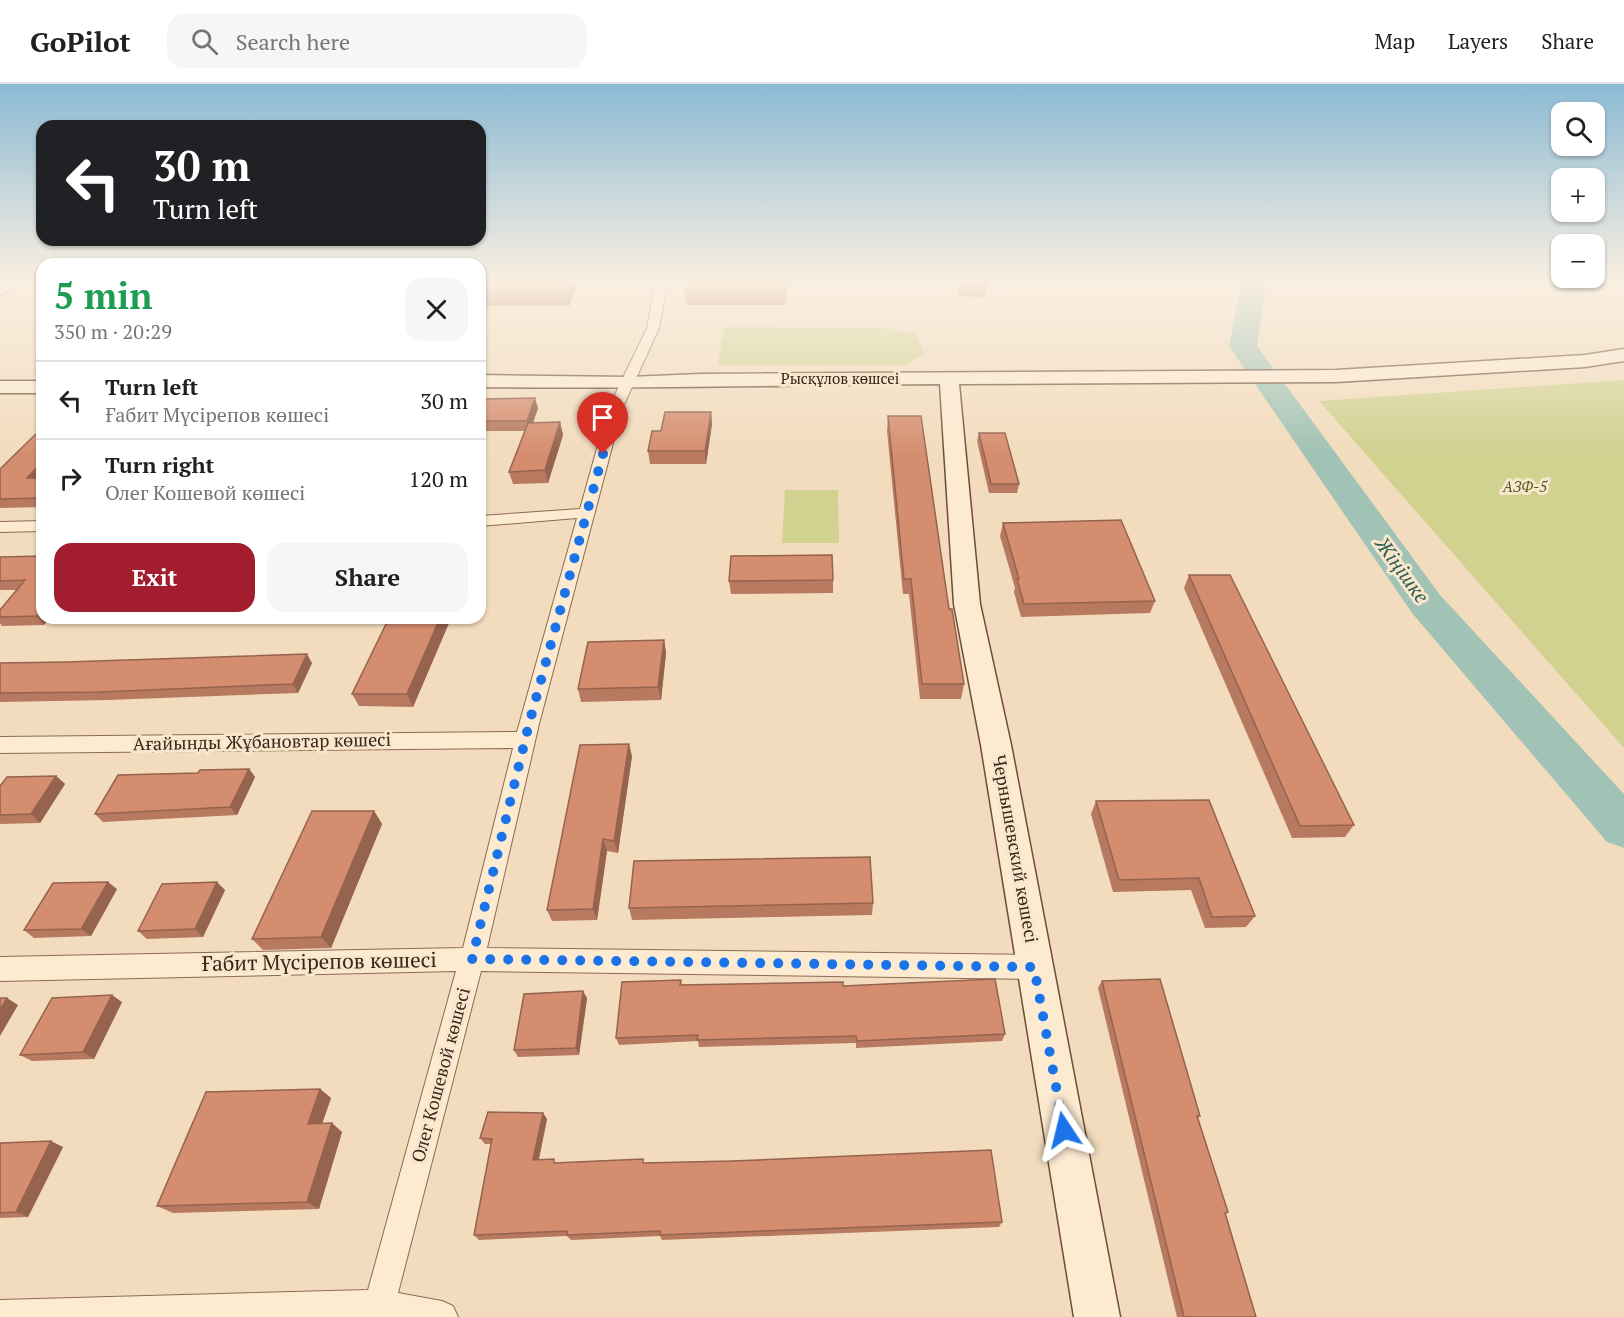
<!DOCTYPE html>
<html lang="en">
<head>
<meta charset="utf-8">
<style>
  :root { --surface:#fff; --page:#f6f6f6; --text:#202124; --muted:#757577; --line:#e0e0e0; --accent:#a21e2f }
  body { margin:0; font-family:"PT Serif",serif; background:var(--page); color:var(--text); height:100vh; display:flex; flex-direction:column; font-size:22px; white-space:nowrap }
  * { box-sizing:border-box; margin:0 }
  p { font-size:20px; color:var(--muted) }
  .icon { flex:none; width:33px; height:33px; fill:none; stroke:currentColor; stroke-width:2; stroke-linecap:round; stroke-linejoin:round }
  .map { position:relative; flex:1; overflow:hidden }
  .panel { position:absolute; left:36px; top:174px; width:450px; height:366px; display:flex; flex-direction:column; background:var(--surface); border-radius:18px; box-shadow:0 2px 4px #0004 }
  .panel>* { flex:none }
  .hud { position:absolute; left:36px; top:36px; width:450px; height:126px; border-radius:18px; box-shadow:0 2px 4px #0004; background:#202124; color:#fff; overflow:hidden }
  .controls { position:absolute; left:1551px; top:18px; display:grid; gap:12px }
  .controls a { display:grid; place-items:center; width:54px; height:54px; border-radius:12px; background:var(--surface); box-shadow:0 2px 4px #0004; font-size:30px }
  .pin { position:absolute; display:grid; place-items:center; width:51px; height:51px; color:#fff; margin:-62px -26px; border-radius:50% 50% 50% 0; rotate:-45deg; box-shadow:0 0 6px #0007 }
  .pin .icon { rotate:45deg }
  .me { position:absolute; width:66px; margin:-33px; rotate:350deg; stroke-linejoin:round; filter:drop-shadow(0 0 4px #0008) }
  .turn { display:flex; align-items:center; gap:21px; height:126px; padding:0 18px; font-size:27px }
  .turn .icon { width:78px; height:78px; stroke-width:2.5 }
  .turn b { display:block; font-size:42px; line-height:51px }
  .round { display:grid; place-items:center; flex:none; width:63px; height:63px; border-radius:18px; background:var(--page) }
  .head { display:flex; align-items:center; justify-content:space-between; height:102px; padding:0 18px }
  h1 { font-size:36px; font-weight:600; line-height:45px; color:#1e9e55 }
  .cta { display:flex; gap:12px; margin-top:auto; padding:12px 18px }
  .cta a { flex:1; height:69px; border-radius:18px; background:var(--accent); color:#fff; font-size:24px; font-weight:600; line-height:69px; text-align:center }
  .cta a+a { background:var(--page); color:var(--text) }
  ul { padding:0; list-style:none }
  li { display:flex; align-items:center; gap:18px; height:78px; padding:0 18px; border-top:2px solid var(--line) }
  li div { flex:1 }
  li b { display:block; font-size:22px }
  li em { font-style:normal }
  header { display:flex; align-items:center; gap:36px; box-sizing:border-box; height:84px; padding:0 30px; background:var(--surface); border-bottom:2px solid var(--line) }
  header strong { font-size:28px }
  nav { display:flex; gap:33px; margin-inline-start:auto; font-size:21px }
  .search { width:420px; height:54px; background:var(--page); display:flex; align-items:center; gap:15px; box-sizing:border-box; padding:0 21px; border-radius:18px; color:var(--muted); font-size:22px }
  .map>svg:first-child { display:block }
  .green { fill:#d1d190 }
  .lines { fill:none; stroke-linecap:round; stroke-linejoin:round }
  .river { fill:#a1c3b5; fill-rule:evenodd }
  .street-casing { stroke:#8c6b54; stroke-width:2 }
  .secondary-casing { stroke:#6e4c38; stroke-width:3 }
  .street { fill:#fcead1; fill-rule:evenodd }
  .secondary { fill:#fcead1; fill-rule:evenodd }
  .wall { fill:#b7795f }
  .shaded-wall { fill:#95634e }
  .building { fill:#d58d6f; stroke:#95634e; stroke-width:1.5 }
  .route { stroke:#1a73e8; stroke-width:10; stroke-dasharray:0 18 }
  .labels { text-anchor:middle; stroke-width:6; stroke-linejoin:round; paint-order:stroke }
  .far-street-label { font-size:15px; fill:#3a261b; stroke:#f9e7cd }
  .far-park-label { font-size:15px; font-style:italic; fill:#51591f; stroke:#f9e7cd }
  .street-label { font-size:18px; fill:#3a261b; stroke:#f9e7cd }
  .water-label { font-size:20px; font-style:italic; fill:#285b52; stroke:#f9e7cd }
  .near-street-label { font-size:21px; fill:#3a261b; stroke:#f9e7cd }
</style>
</head>
<body>
<header>
<strong>GoPilot</strong>
<div class="search"><svg class="icon" aria-label="search" viewBox="0 0 24 24"><circle cx="10" cy="10" r="6"/><path d="M15 15l6 6"/></svg>Search here</div>
<nav><a>Map</a><a>Layers</a><a>Share</a></nav>
</header>
<div class="map">
<svg width="1624" height="1233" viewBox="0 0 1624 1233">
  <rect width="100%" height="100%" fill="#f2dcbd"/>
  <!-- green -->
  <g class="green">
    <path d="M724,243L883,244L917,250L924,270L905,281H718Z"/>
    <path d="M1624,296V664L1319,317Z"/>
    <path d="M785,406H838L839,459H782Z"/>
  </g>
  <g class="lines">
    <!-- river -->
    <path class="river" d="M1242,197H1267L1257,262L1440,511L1624,710V764L1607,758L1412,529L1229,262Z"/>
    <defs>
      <g id="street">
        <path d="M8,197H21L0,212V204Z"/>
        <path d="M656,197H668L659,244L622,325L539,640L487,864L1034,871L1043,875L1046,883L1043,891L1034,895L481,887L398,1209L442,1217L453,1222L458,1233H0V1216L368,1206L456,887L0,897V873L463,864L513,664L0,669V653L517,648L577,434L480,442V432L580,425L608,325L647,244Z"/>
        <path d="M42,437V447L0,448V438Z"/>
      </g>
      <g id="secondary">
        <path d="M1624,265V277L1585,283L1336,298L959,300L980,520L1011,661L1120,1233H1074L981,661L954,520L940,300C786,301 633,305 480,303V291L629,293L701,290L1336,286L1585,271Z"/>
        <rect x="0" y="297" width="42" height="12"/>
      </g>
    </defs>
    <!-- street casing -->
    <use href="#street" class="street-casing"/>
    <!-- secondary casing -->
    <use href="#secondary" class="secondary-casing"/>
    <!-- street -->
    <use href="#street" class="street"/>
    <!-- secondary -->
    <use href="#secondary" class="secondary"/>
  </g>
  <!-- wall -->
  <g class="wall">
    <path d="M480,197L576,203L569,222H480Z"/>
    <path d="M687,197H787L786,221H686L685,207Z"/>
    <path d="M959,197H990L982,214L957,211Z"/>
    <path d="M480,315L538,324L533,339L560,338L563,351L548,399L513,400L509,388L525,347H480Z"/>
    <path d="M711,328L712,340L706,380H650L648,367L661,347Z"/>
    <path d="M888,332L949,525L964,600L961,615H920L909,510H903L887,347Z"/>
    <path d="M42,344V423L0,424V385Z"/>
    <path d="M979,349L1019,400L1017,409H989L977,357Z"/>
    <path d="M1003,439L1155,517L1150,529L1021,533L1014,508L1015,504L1000,452Z"/>
    <path d="M42,472L44,541L2,542L0,539V526L18,506H0V473Z"/>
    <path d="M1189,491L1354,741L1345,753L1292,754L1184,504Z"/>
    <path d="M833,496V509L731,510L729,497Z"/>
    <path d="M291,534H338L336,538L294,539Z"/>
    <path d="M449,539L413,623L359,622L352,610Z"/>
    <path d="M664,556L666,569L661,616L581,618L578,605Z"/>
    <path d="M0,579H312L298,609L108,616L0,618Z"/>
    <path d="M632,672L618,769L607,767L597,836L552,837L547,826Z"/>
    <path d="M249,685L255,693L237,731L103,738L95,730L198,689Z"/>
    <path d="M56,692L65,700L40,739L0,740V702Z"/>
    <path d="M1096,717L1255,832L1246,843L1205,844L1191,806L1113,808L1091,730Z"/>
    <path d="M374,727L382,740L331,864L263,866L252,855Z"/>
    <path d="M117,805L91,852L34,854L24,846Z"/>
    <path d="M225,806L203,853L147,855L138,847Z"/>
    <path d="M873,819L872,831L632,836L629,824Z"/>
    <path d="M681,896L682,901L843,902L1005,950L1002,957L856,964V959L699,963L698,957L619,961L616,954Z"/>
    <path d="M1102,897L1200,1032L1198,1034L1228,1128L1226,1130L1256,1233H1177L1098,904Z"/>
    <path d="M587,914L579,971L518,973L514,966Z"/>
    <path d="M122,918L94,975L32,977L20,971Z"/>
    <path d="M320,1005L331,1014L322,1040L342,1048L319,1125L173,1129L157,1122Z"/>
    <path d="M543,1029L547,1035L539,1076L557,1079H645L1002,1138L999,1143L662,1156L660,1152L571,1156L567,1152L479,1156L474,1151L491,1060H485L480,1054Z"/>
    <path d="M0,1059L63,1063L28,1133L0,1134Z"/>
  </g>
  <!-- shaded-wall -->
  <g class="shaded-wall">
    <path d="M571,197H574L576,203L569,222L566,210Z"/>
    <path d="M786,197H787L786,221Z"/>
    <path d="M986,197H990L982,214L984,203Z"/>
    <path d="M535,314L538,324L530,347L527,337Z"/>
    <path d="M711,328L712,340L706,380L705,367Z"/>
    <path d="M560,338L563,351L548,399L545,386Z"/>
    <path d="M42,378V395L27,394Z"/>
    <path d="M42,525V534H50L44,541L37,532Z"/>
    <path d="M440,534H447L449,539L413,623L407,610Z"/>
    <path d="M664,556L666,569L661,616L658,603Z"/>
    <path d="M307,570L312,579L298,609L293,600Z"/>
    <path d="M629,660L632,672L618,769L614,757Z"/>
    <path d="M249,685L255,693L237,731L230,723Z"/>
    <path d="M56,692L65,700L40,739L31,730Z"/>
    <path d="M374,727L382,740L331,864L321,853Z"/>
    <path d="M603,755L607,767L597,836L593,825Z"/>
    <path d="M108,798L117,805L91,852L81,845Z"/>
    <path d="M217,798L225,806L203,853L195,845Z"/>
    <path d="M583,907L587,914L579,971L576,964Z"/>
    <path d="M112,911L122,918L94,975L83,968Z"/>
    <path d="M7,914L18,921L0,952V926Z"/>
    <path d="M320,1005L331,1014L319,1048L308,1040Z"/>
    <path d="M543,1029L547,1035L537,1082L533,1076Z"/>
    <path d="M332,1039L342,1048L319,1125L307,1118Z"/>
    <path d="M51,1057L63,1063L28,1133L16,1128Z"/>
  </g>
  <!-- building -->
  <g class="building">
    <path d="M480,197H571L566,210L480,211Z"/>
    <path d="M687,197H786V207H685Z"/>
    <path d="M959,197H986L984,203L958,199Z"/>
    <path d="M535,314L527,337H480V315Z"/>
    <path d="M665,328H711L705,367H648L652,347H661Z"/>
    <path d="M888,332H921L949,525H952L964,600H922L911,495H904Z"/>
    <path d="M560,338L545,386L509,388L528,339Z"/>
    <path d="M42,344V378L27,394H42V414L0,415V385Z"/>
    <path d="M979,349H1005L1019,400H991Z"/>
    <path d="M1121,436L1155,517L1024,520L1017,495H1019L1003,439Z"/>
    <path d="M832,471L833,496L729,497L731,472Z"/>
    <path d="M42,472V525L37,532L0,533V526L25,496L0,497V473Z"/>
    <path d="M1189,491H1230L1354,741L1300,742Z"/>
    <path d="M389,534H440L407,610H352Z"/>
    <path d="M664,556L658,603L578,605L588,558Z"/>
    <path d="M307,570L293,600L100,608L0,609V579L66,578Z"/>
    <path d="M629,660L614,757L603,755L593,825L547,826L580,661Z"/>
    <path d="M249,685L230,723L95,730L118,691L198,689L200,686Z"/>
    <path d="M56,692L31,730L0,731V702L7,693Z"/>
    <path d="M1209,716L1255,832L1212,833L1199,794L1119,796L1096,717Z"/>
    <path d="M312,727H374L321,853L252,855Z"/>
    <path d="M870,773L873,819L629,824L634,777Z"/>
    <path d="M108,798L81,845L24,846L53,799Z"/>
    <path d="M217,798L195,845L138,847L162,800Z"/>
    <path d="M995,895L1005,950L857,957L856,952L697,956L698,951L616,954L622,898L681,896L680,901L843,898V902Z"/>
    <path d="M1160,895L1200,1032H1197L1228,1128L1225,1129L1256,1233H1184L1102,897Z"/>
    <path d="M583,907L576,964L514,966L524,910Z"/>
    <path d="M112,911L83,968L20,971L52,914Z"/>
    <path d="M0,914H7L0,926Z"/>
    <path d="M320,1005L308,1040L332,1039L307,1118L157,1122L206,1008Z"/>
    <path d="M488,1028L543,1029L533,1076L554,1075V1079L643,1075V1079L732,1077L991,1066L1002,1138L660,1151V1147L567,1151V1147L474,1151L492,1055L480,1054Z"/>
    <path d="M51,1057L16,1128L0,1129V1059Z"/>
  </g>
  <!-- sky -->
  <linearGradient id="sky" x2="0" y2="1"><stop stop-color="#8bbad4"/><stop offset="0.53" stop-color="#f9efe1"/><stop offset="1" stop-color="#f9efe1" stop-opacity="0"/></linearGradient>
  <rect width="1624" height="370" fill="url(#sky)"/>
  <g class="lines">
    <!-- route -->
    <path class="route" d="M603,370L529,640L472,875L1034,883L1064,1046"/>
  </g>
  <g class="labels">
    <!-- far-street labels -->
    <g class="far-street-label">
      <text x="840" y="300">Рысқұлов көшсеі</text>
    </g>
    <!-- far-park labels -->
    <g class="far-park-label">
      <text x="1525" y="408">АЗФ-5</text>
    </g>
    <!-- street labels -->
    <g class="street-label">
      <text transform="translate(262 658) rotate(-1)" y="6">Ағайынды Жұбановтар көшесі</text>
      <text transform="translate(1015 765) rotate(80)" y="6">Чернышевский көшесі</text>
      <text transform="translate(441 991) rotate(-75)" y="6">Олег Кошевой көшесі</text>
    </g>
    <!-- water labels -->
    <g class="water-label">
      <text transform="translate(1402 486) rotate(54)" y="7">Жіңішке</text>
    </g>
    <!-- near-street labels -->
    <g class="near-street-label">
      <text transform="translate(319 878) rotate(-1)" y="7">Ғабит Мүсірепов көшесі</text>
    </g>
  </g>
</svg>
<div class="controls">
<a><svg class="icon" aria-label="search" viewBox="0 0 24 24"><circle cx="10" cy="10" r="6"/><path d="M15 15l6 6"/></svg></a>
<a>+</a>
<a>−</a>
</div>
<div class="pin" style="left:603px;top:370px;background:#d93025"><svg class="icon" aria-label="arrive" viewBox="0 0 24 24"><path d="M6 21V4h12l-3 4 3 4H6"/></svg></div>
<svg class="me" style="left:1064px;top:1046px" viewBox="-20 -20 40 40"><path d="M0-17L14 15 0 8-14 15z" fill="#1a73e8" stroke="#fff" stroke-width="4"/></svg>
<div class="hud">
<div class="turn"><svg class="icon" aria-label="left" viewBox="0 0 24 24"><path d="M17 20v-9H6M10 6l-5 5 5 5"/></svg><div><b>30 m</b>Turn left</div></div>
</div>
<section class="panel">
<div class="head"><div><h1>5 min</h1><p>350 m · 20:29</p></div><a class="round"><svg class="icon" aria-label="close" viewBox="0 0 24 24"><path d="M6 6l12 12M18 6L6 18"/></svg></a></div>
<ul>
<li><svg class="icon" aria-label="left" viewBox="0 0 24 24"><path d="M17 20v-9H6M10 6l-5 5 5 5"/></svg><div><b>Turn left</b><p>Ғабит Мүсірепов көшесі</p></div><em>30 m</em></li>
<li><svg class="icon" aria-label="right" viewBox="0 0 24 24"><path d="M7 20v-9h11M14 6l5 5-5 5"/></svg><div><b>Turn right</b><p>Олег Кошевой көшесі</p></div><em>120 m</em></li>
</ul>
<div class="cta"><a>Exit</a><a>Share</a></div>
</section>
</div>
</body>
</html>
